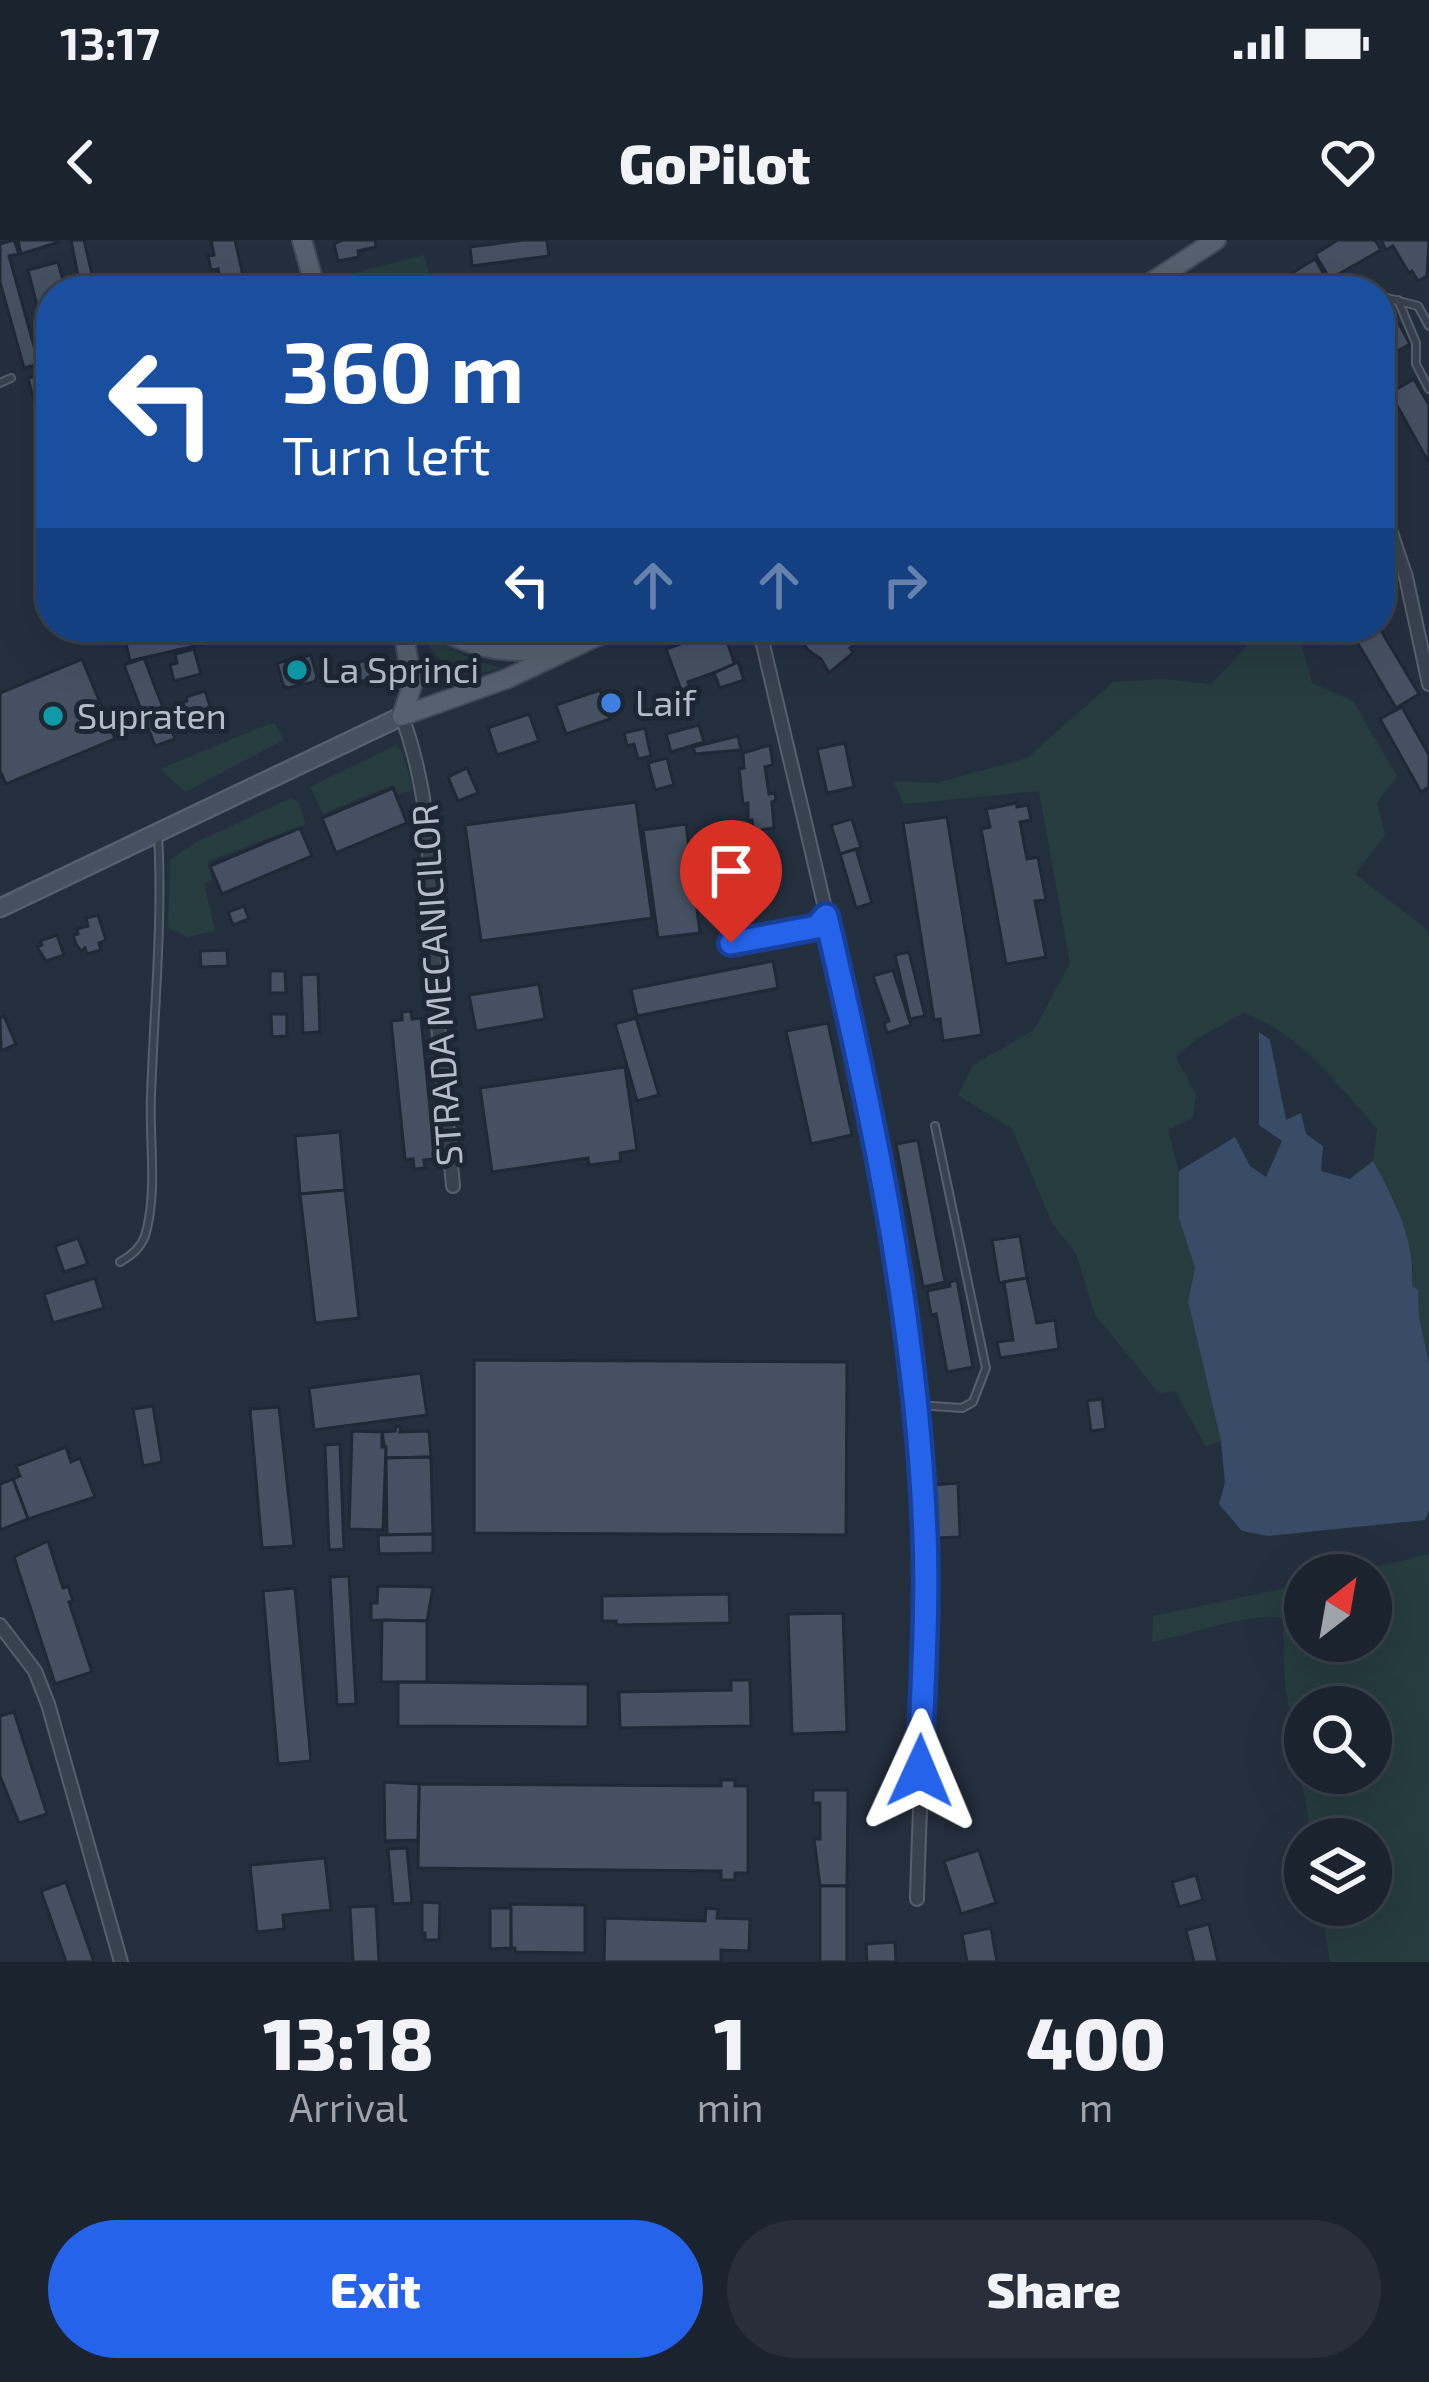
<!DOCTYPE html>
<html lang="en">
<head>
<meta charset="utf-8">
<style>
  :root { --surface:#1b232e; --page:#282f3a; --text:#f1f3f6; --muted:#a0a4aa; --line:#39404a; --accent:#2563eb }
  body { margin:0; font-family:"Exo 2",sans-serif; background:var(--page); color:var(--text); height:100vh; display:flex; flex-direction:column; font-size:45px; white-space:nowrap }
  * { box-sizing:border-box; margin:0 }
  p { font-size:39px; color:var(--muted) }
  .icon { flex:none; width:66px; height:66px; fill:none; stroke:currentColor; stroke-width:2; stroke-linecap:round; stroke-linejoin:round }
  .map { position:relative; height:1722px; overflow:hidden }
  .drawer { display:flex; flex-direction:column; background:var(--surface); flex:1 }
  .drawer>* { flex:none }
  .banner { position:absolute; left:36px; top:36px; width:1359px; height:366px; border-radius:48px; box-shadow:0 12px 48px #0002,0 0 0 3px var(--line); background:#1a4fa0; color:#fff; overflow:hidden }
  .needle { width:78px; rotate:31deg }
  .controls { position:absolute; left:1284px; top:1314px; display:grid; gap:24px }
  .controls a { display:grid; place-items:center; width:108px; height:108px; border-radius:50%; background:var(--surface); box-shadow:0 12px 48px #0002,0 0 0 3px var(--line); font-size:60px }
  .pin { position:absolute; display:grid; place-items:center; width:102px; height:102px; color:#fff; margin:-123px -51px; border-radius:50% 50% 50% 0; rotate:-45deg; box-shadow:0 0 12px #0007 }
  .pin .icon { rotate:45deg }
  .me { position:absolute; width:132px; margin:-66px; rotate:1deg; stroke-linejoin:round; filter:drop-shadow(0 0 9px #0008) }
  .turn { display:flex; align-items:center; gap:42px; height:252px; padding:0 48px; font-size:54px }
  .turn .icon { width:156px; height:156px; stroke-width:2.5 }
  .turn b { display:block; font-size:84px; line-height:102px }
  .lanes { display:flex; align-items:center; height:114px; padding:0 48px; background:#0003; justify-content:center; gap:60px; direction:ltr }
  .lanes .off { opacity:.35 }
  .eta { display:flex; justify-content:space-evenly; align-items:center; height:204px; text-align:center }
  .eta b { font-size:72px; font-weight:800; line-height:84px }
  .button { display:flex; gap:24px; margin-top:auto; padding:24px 48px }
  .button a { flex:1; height:138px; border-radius:72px; background:var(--accent); color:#fff; font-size:48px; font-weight:800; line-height:138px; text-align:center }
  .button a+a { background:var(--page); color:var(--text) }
  .status { display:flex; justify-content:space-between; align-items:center; height:84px; padding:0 60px; background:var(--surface); direction:ltr }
  .status svg { height:33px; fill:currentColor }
  header { display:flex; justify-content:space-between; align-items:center; height:156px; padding:0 48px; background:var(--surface); font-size:54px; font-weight:800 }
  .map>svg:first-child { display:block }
  .green { fill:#263c3f; fill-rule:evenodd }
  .water { fill:#394c67 }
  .building { fill:#455162; stroke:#1f2835; stroke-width:3 }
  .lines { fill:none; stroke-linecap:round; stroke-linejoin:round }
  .service-casing { stroke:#565f6c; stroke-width:10 }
  .minor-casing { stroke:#565f6c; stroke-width:16 }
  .secondary-casing { stroke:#565f6c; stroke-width:21 }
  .primary-casing { stroke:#414a57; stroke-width:22 }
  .service { stroke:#38414e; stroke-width:6 }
  .minor { stroke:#38414e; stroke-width:12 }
  .secondary { stroke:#465061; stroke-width:16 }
  .primary { stroke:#56606e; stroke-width:18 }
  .route-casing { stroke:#184099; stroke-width:30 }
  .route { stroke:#2563eb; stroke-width:21 }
  .culture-dot { fill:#0f9aa8; stroke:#1d2633; stroke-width:4.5 }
  .shop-dot { fill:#3f7fe0; stroke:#1d2633; stroke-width:4.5 }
  .labels { text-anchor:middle; stroke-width:10; stroke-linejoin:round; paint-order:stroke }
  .poi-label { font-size:36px; fill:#b4bcc9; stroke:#1d2633; text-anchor:start }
  .street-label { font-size:36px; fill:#b4bcc9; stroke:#1d2633 }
</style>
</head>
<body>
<div class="status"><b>13:17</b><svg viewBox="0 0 49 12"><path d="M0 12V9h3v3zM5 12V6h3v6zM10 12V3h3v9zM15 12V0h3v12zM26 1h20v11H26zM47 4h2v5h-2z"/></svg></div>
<header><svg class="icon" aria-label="back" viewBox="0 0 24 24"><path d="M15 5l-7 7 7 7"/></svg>GoPilot<svg class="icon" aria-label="heart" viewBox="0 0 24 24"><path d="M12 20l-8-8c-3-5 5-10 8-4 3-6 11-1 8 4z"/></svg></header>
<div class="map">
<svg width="1429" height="1722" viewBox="0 0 1429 1722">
  <rect width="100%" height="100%" fill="#242f3e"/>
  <!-- green -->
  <g class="green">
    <path d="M424,15L433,51H351L347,35Z"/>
    <path d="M417,387L470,419L501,428C460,443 435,421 417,387Z"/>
    <path d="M1263,390L1300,399L1312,443L1353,461L1397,536L1377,563L1385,595L1355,634L1429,691V1123L1419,1077L1418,1050L1412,1046L1413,1029L1397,965L1373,921L1377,888C1337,845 1301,793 1244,773L1196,799L1176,817L1196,855L1193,878L1168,890L1179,931V978L1195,1028L1188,1061L1221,1201L1206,1207L1175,1151L1159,1153L1095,1075L1076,1013L1053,985L1012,889L958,855L973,825L1034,790L1070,723L1039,551L904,564L893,541L937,543L1027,518L1113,442L1164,439L1211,444Z"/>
    <path d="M268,484H275L284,500L185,552L160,529Z"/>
    <path d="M396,505L403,514L413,550L398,555L393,545L323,574L310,547Z"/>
    <path d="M291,558L298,562L306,584L208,621L212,640L204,644L215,691L188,697L168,688L170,620L196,602Z"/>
    <path d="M1429,1314V1722H1330L1321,1665H1371V1599H1312L1285,1445L1283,1379C1260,1369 1182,1397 1152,1402L1153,1376L1305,1344V1401H1371V1335H1344ZM1305,1467H1371V1533H1305Z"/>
  </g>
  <!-- water -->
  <path class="water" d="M1259,792L1270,800L1286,880L1301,873L1306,894L1323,906L1321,931L1350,939L1373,921C1395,960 1415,1000 1412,1046L1418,1050L1419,1077L1429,1123V1270L1425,1280L1268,1296L1242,1291L1219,1264L1225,1243L1221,1201L1188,1061L1195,1028L1179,978V931L1235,897L1250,926L1266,937L1282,901L1259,885Z"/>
  <!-- building -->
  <g class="building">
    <path d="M14,0L19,14L9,16L39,124L24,128L0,42V4Z"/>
    <path d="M18,0H59V2L21,14Z"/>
    <path d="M71,0H84L96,51H81Z"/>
    <path d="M211,0H235L246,49L223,51L218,29L211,30L208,16L214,15Z"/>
    <path d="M343,0H375L376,7L358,11L359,17L338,21L334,4Z"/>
    <path d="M524,0H547L549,16L472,26L470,7Z"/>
    <path d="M1338,0H1375L1381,10L1330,39L1315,14Z"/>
    <path d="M1381,0H1429L1427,36L1418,41L1412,31L1409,33L1393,6L1386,10Z"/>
    <path d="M1315,19L1329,43L1315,51H1262Z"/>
    <path d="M58,22L66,51H51L49,112L28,30Z"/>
    <path d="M1399,84L1410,104L1385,118L1380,108V95Z"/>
    <path d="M42,135L45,143L51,141V158L34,162L28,138Z"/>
    <path d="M1414,139L1429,165V223L1390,153Z"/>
    <path d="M122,387H250L251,393L130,421Z"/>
    <path d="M800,387H846L854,405L850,408L853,413L829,433L821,419L808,410L800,398L805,395Z"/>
    <path d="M723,389L735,425L688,442L692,455L684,458L666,409Z"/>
    <path d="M1380,389L1419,454L1396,468L1357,402Z"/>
    <path d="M194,409L201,434L174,441L170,425L177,423L175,414Z"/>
    <path d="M311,415L317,437L314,442L287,448L283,445L277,423Z"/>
    <path d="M144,418L175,499L155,506L124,425Z"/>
    <path d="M82,419L115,499L6,544L0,531V453Z"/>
    <path d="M366,420L372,438L348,446L342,428Z"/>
    <path d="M738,422L744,440L720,448L714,433Z"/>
    <path d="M600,450L610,479L566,494L556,465Z"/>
    <path d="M205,451L213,475L190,483L183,463L187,461L186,457Z"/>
    <path d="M1402,467L1429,515V547L1421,552L1380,479Z"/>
    <path d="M529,474L539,501L497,515L488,488Z"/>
    <path d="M699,485L704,502L671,512L666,494Z"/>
    <path d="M645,488L651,516L638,519L634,504L627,506L624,493Z"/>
    <path d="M738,496L741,510L695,514L693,507Z"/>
    <path d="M845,503L854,547L827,553L817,509Z"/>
    <path d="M770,505L773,525L765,527L769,554L775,553L776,560L772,562L774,588L754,591L752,580H748V563L743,564L739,529L744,528L743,513Z"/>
    <path d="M667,518L674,545L655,550L648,523Z"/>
    <path d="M467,528L478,553L458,561L448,537Z"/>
    <path d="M393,548L407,583L336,613L322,578Z"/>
    <path d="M636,562L652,678L481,701L465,585Z"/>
    <path d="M1017,563V567L1028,565L1031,580L1020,582L1027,619L1038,617L1046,660L1035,661L1046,717L1006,724L981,589L990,587L986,569Z"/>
    <path d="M947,577L982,795L943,801L940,779L934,780L903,583Z"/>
    <path d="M852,579L861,608L840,614L831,585Z"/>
    <path d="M686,584L700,693L658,698L643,590Z"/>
    <path d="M300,588L312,616L222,654L210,626Z"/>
    <path d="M856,609L872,663L856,668L840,614Z"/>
    <path d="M244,666L249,679L233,685L228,672Z"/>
    <path d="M98,675L106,700L99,703L101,710L87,714L85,708L81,711L76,704L73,695L78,694L77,689L88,686L86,678Z"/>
    <path d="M57,695L64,715L46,721L37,707L42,705L40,701Z"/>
    <path d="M227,710L228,726L201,727L200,711Z"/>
    <path d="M909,712L925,776L910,779L895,715Z"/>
    <path d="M773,721L778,748L637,776L631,749Z"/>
    <path d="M893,730L911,785L887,793L884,783L889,781L873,736Z"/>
    <path d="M270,731H285L286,753H270Z"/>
    <path d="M318,734L320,792L303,793L301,735Z"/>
    <path d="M539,744L545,779L476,791L469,755Z"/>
    <path d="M411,771L412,779L421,778L435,919L424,920L425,928L414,929L413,919L405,920L391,781L402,780V772Z"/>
    <path d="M271,774H287V796L272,797Z"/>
    <path d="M4,776L16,804L1,811L0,778Z"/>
    <path d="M636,778L659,855L637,861L615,784Z"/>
    <path d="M828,783L852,895L811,904L786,791Z"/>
    <path d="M625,827L637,910L620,913L621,921L589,925L588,918L492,932L480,848Z"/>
    <path d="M340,892L345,950L300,954L295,896Z"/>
    <path d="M918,900L945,1042L923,1047L896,904Z"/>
    <path d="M345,950L359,1078L315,1083L300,954Z"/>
    <path d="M1020,996L1027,1038L999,1043L992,1000Z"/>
    <path d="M78,998L88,1024L64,1032L55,1006Z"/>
    <path d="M95,1038L104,1068L53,1083L44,1054Z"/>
    <path d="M1027,1038L1037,1083L1055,1080L1059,1109L1000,1118L997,1102L1013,1100L1004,1042Z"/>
    <path d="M957,1040L973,1127L947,1132L936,1074L931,1075L927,1051L950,1046L949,1042Z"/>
    <path d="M474,1120L847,1122L846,1295L474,1293Z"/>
    <path d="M421,1133L427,1175L314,1190L309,1148Z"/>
    <path d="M1102,1159L1106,1189L1091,1191L1087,1161Z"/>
    <path d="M153,1166L162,1222L143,1226L133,1169Z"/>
    <path d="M279,1167L294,1306L262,1308L250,1169Z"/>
    <path d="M396,1186L401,1187L400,1192L429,1191L431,1217L386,1218L382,1192L395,1191Z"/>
    <path d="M352,1191L382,1192V1207H386L383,1290L349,1289Z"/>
    <path d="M340,1204L344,1309L329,1310L325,1205Z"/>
    <path d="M66,1207L71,1222L80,1218L95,1257L28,1279L13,1239L20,1236L16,1226Z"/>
    <path d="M431,1217L433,1294L387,1295L386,1218Z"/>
    <path d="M13,1239L28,1279L0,1290V1244Z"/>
    <path d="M958,1243L960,1297L936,1298L933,1245Z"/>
    <path d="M433,1294V1313L379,1314L378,1295Z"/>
    <path d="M48,1301L63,1348L68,1346L73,1361L69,1362L92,1432L55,1444L14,1317Z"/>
    <path d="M349,1336L356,1464L337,1465L330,1337Z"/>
    <path d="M378,1346L433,1347L427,1381L371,1380V1363H377Z"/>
    <path d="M295,1348L311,1521L278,1524L263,1351Z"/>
    <path d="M729,1354L730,1383L616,1385V1381H602V1356Z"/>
    <path d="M843,1373L847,1492L792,1494L788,1374Z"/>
    <path d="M382,1380L427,1381V1442H381Z"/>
    <path d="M731,1440H750L751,1486L620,1488L619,1452L731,1450Z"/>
    <path d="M398,1442L588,1444V1487L398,1486Z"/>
    <path d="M14,1472L47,1574L19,1583L0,1536V1476Z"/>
    <path d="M721,1540H735V1546H748V1633H735V1640H721V1631L418,1628L419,1544L721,1546Z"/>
    <path d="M384,1542L419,1544L418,1600L385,1601Z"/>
    <path d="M813,1550H848L847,1646H820L814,1599H820V1563H813Z"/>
    <path d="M407,1608L412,1663L393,1664L388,1609Z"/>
    <path d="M979,1610L996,1663L961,1674L944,1621Z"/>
    <path d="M325,1618L331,1670L283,1675L284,1689L257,1692L250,1625Z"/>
    <path d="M1196,1635L1203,1660L1179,1667L1172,1642Z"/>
    <path d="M66,1642L94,1722H66L41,1651Z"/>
    <rect x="820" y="1646" width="27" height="76"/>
    <path d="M422,1662L440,1663L439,1700H425V1693H422Z"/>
    <path d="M510,1664L585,1665V1713L515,1712V1708H511Z"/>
    <path d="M376,1666L379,1722H353L350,1667Z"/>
    <path d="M490,1668H511V1708L490,1709Z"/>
    <path d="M706,1668L718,1669L717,1678L750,1679L749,1711L721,1710V1722H604L605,1678L705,1681Z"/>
    <path d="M1209,1684L1218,1722H1194L1186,1690Z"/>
    <path d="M991,1688L997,1722H967L962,1694Z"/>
    <path d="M895,1702L896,1722H867L866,1704Z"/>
  </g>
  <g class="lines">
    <defs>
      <g id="service">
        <path d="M1380,56L1418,66L1429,86"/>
        <path d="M1398,60L1416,103V124L1429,149"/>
        <path d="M0,143L11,138"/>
        <path d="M731,702L817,687L823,679"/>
        <path d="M120,1022C131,1016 140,1009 145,996C158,952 149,901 151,856C154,768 163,682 158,594"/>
        <path d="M918,1165L962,1168L973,1162L986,1128L935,886"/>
      </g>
      <g id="minor">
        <path d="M1380,260L1406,337L1429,444"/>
        <path d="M759,387C820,652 891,916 919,1187C934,1343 921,1502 917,1659"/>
        <path d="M402,476C436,571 429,645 435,742C439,810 447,878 453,946"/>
        <path d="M0,1385L35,1431L48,1464L121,1722"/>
      </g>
      <path id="secondary" d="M0,668L402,476"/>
      <g id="primary">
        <path d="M302,0L316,51"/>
        <path d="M1138,51L1216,0"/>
        <path d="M436,387C477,412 515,415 562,407"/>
        <path d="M402,476L506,439L617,387"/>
        <path d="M402,476L412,446L403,387"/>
      </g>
    </defs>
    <!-- service casing -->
    <use href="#service" class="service-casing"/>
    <!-- minor casing -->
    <use href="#minor" class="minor-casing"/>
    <!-- secondary casing -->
    <use href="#secondary" class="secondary-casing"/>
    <!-- primary casing -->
    <use href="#primary" class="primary-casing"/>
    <!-- service -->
    <use href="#service" class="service"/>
    <!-- minor -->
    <use href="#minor" class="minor"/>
    <!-- secondary -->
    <use href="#secondary" class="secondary"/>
    <!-- primary -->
    <use href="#primary" class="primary"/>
  </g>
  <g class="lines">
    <defs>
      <path id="route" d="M731,703L817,687L826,676C874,880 917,1085 925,1295C928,1373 922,1453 920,1531"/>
    </defs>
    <!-- route casing -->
    <use href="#route" class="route-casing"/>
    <!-- route -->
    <use href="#route" class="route"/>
  </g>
  <!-- markers -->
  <g class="culture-dot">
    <circle cx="297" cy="430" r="12"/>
    <circle cx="53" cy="476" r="12"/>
  </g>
  <circle class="shop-dot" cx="611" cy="463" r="12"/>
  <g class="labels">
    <!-- poi labels -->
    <g class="poi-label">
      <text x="321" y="443">La Sprinci</text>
      <text x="635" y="476">Laif</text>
      <text x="77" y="489">Supraten</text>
    </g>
    <!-- street labels -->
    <g class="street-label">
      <text transform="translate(437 745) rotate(-94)" y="13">STRADA MECANICILOR</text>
    </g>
  </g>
</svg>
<div class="controls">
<a><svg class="needle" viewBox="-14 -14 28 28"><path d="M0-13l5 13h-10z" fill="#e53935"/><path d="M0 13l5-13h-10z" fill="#a0a4aa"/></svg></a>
<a><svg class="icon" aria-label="search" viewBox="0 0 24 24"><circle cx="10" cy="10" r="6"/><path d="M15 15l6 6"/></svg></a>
<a><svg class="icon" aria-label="layers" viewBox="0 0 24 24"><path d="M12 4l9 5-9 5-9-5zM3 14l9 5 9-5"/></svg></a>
</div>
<div class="pin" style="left:731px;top:703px;background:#d93025"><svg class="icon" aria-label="arrive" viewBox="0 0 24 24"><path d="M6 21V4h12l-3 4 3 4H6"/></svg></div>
<svg class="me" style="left:920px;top:1531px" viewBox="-20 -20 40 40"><path d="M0-17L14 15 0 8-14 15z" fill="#2563eb" stroke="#fff" stroke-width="4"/></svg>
<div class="banner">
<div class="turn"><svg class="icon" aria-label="left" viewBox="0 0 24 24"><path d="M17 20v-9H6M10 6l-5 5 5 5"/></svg><div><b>360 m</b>Turn left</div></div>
<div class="lanes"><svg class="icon" aria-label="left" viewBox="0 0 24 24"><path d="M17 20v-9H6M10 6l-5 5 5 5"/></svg><svg class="icon off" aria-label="ahead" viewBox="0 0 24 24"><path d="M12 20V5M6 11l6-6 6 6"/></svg><svg class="icon off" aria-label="ahead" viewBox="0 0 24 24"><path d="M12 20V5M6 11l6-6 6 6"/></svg><svg class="icon off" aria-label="right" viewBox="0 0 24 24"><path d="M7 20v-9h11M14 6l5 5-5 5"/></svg></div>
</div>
</div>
<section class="drawer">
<div class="eta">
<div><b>13:18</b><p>Arrival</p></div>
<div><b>1</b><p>min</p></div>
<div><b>400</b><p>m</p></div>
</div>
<div class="button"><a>Exit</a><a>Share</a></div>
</section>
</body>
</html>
